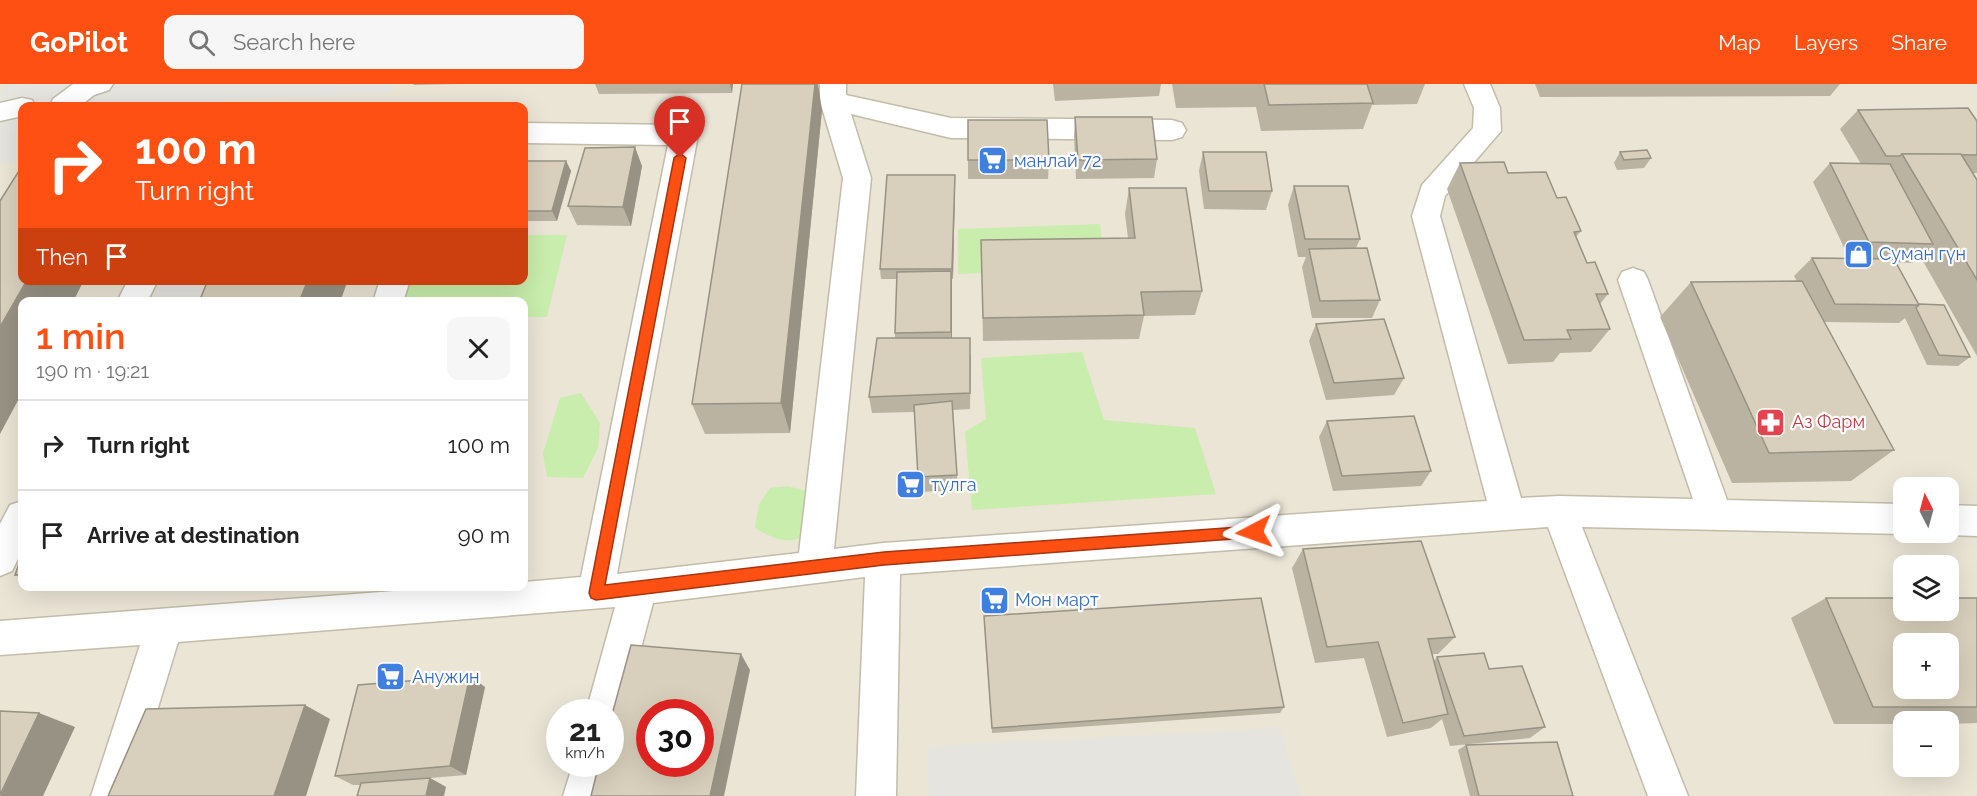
<!DOCTYPE html>
<html lang="en">
<head>
<meta charset="utf-8">
<style>
  :root { --surface:#fff; --page:#f6f6f6; --text:#222; --muted:#767676; --line:#e0e0e0; --accent:#ff5014 }
  body { margin:0; font-family:Raleway,sans-serif; background:var(--page); color:var(--text); height:100vh; display:flex; flex-direction:column; font-size:22px; white-space:nowrap }
  * { box-sizing:border-box; margin:0 }
  p { font-size:20px; color:var(--muted) }
  .icon { flex:none; width:33px; height:33px; fill:none; stroke:currentColor; stroke-width:2; stroke-linecap:round; stroke-linejoin:round }
  .map { position:relative; flex:1; overflow:hidden }
  .drawer { position:absolute; left:18px; top:213px; width:510px; height:294px; display:flex; flex-direction:column; background:var(--surface); border-radius:12px; box-shadow:0 6px 24px #0002 }
  .drawer>* { flex:none }
  .top-card { position:absolute; left:18px; top:18px; width:510px; height:183px; border-radius:12px; box-shadow:0 6px 24px #0002; background:#ff5014; color:#fff; overflow:hidden }
  .needle { width:39px; rotate:354deg }
  .fabs { position:absolute; left:1893px; top:393px; display:grid; gap:12px }
  .fabs a { display:grid; place-items:center; width:66px; height:66px; border-radius:12px; background:var(--surface); box-shadow:0 6px 24px #0002; font-size:30px }
  .speed { position:absolute; left:546px; top:615px; display:flex; gap:12px; font-size:30px; font-weight:700; text-align:center }
  .speed>* { display:grid; place-content:center; width:78px; height:78px; border-radius:50%; background:var(--surface); box-shadow:0 6px 24px #0002; line-height:1 }
  .speed small { font-size:15px; font-weight:400 }
  .speed .limit { border:9px solid #d22; background:#fff; color:#111 }
  .pin { position:absolute; display:grid; place-items:center; width:51px; height:51px; color:#fff; margin:-62px -26px; border-radius:50% 50% 50% 0; rotate:-45deg; box-shadow:0 0 6px #0007 }
  .pin .icon { rotate:45deg }
  .me { position:absolute; width:66px; margin:-33px; rotate:266deg; stroke-linejoin:round; filter:drop-shadow(0 0 4px #0008) }
  .turn { display:flex; align-items:center; gap:21px; height:126px; padding:0 18px; font-size:27px }
  .turn .icon { width:78px; height:78px; stroke-width:2.5 }
  .turn b { display:block; font-size:42px; line-height:51px }
  .then { display:flex; align-items:center; height:57px; padding:0 18px; background:#0003; gap:12px; font-size:22px }
  .round { display:grid; place-items:center; flex:none; width:63px; height:63px; border-radius:12px; background:var(--page) }
  .overview { display:flex; align-items:center; justify-content:space-between; height:102px; padding:0 18px }
  h1 { font-size:36px; font-weight:600; line-height:45px; color:var(--accent) }
  ul { padding:0; list-style:none }
  li { display:flex; align-items:center; gap:18px; height:90px; padding:0 18px; border-top:2px solid var(--line) }
  li div { flex:1 }
  li b { display:block; font-size:22px }
  li em { font-style:normal }
  header { display:flex; align-items:center; gap:36px; box-sizing:border-box; height:84px; padding:0 30px; background:var(--accent); color:#fff }
  header strong { font-size:28px }
  nav { display:flex; gap:33px; margin-inline-start:auto; font-size:21px }
  .search { width:420px; height:54px; background:var(--page); display:flex; align-items:center; gap:15px; box-sizing:border-box; padding:0 21px; border-radius:12px; color:var(--muted); font-size:22px }
  .map>svg:first-child { display:block }
  .residential { fill:#eae5d5; fill-rule:evenodd }
  .green { fill:#c9edac }
  .parking { fill:#e6e4df }
  .lines { fill:none; stroke-linecap:round; stroke-linejoin:round }
  .minor-casing { stroke:#c2bca9; stroke-width:3 }
  .minor { fill:#fff; fill-rule:evenodd }
  .wall { fill:#bab3a2 }
  .shaded-wall { fill:#979284 }
  .building { fill:#d8d0bc; stroke:#979284; stroke-width:1.5; fill-rule:evenodd }
  .route { fill:#ff5014; stroke:#a6340d; stroke-width:1.5 }
  .labels { text-anchor:middle; stroke-width:4.5; stroke-linejoin:round; paint-order:stroke }
  .shop-label { font-size:18px; fill:#366cbe; stroke:#fff; text-anchor:start }
  .health-label { font-size:18px; fill:#be3a42; stroke:#fff; text-anchor:start }
</style>
</head>
<body>
<header>
<strong>GoPilot</strong>
<div class="search"><svg class="icon" aria-label="search" viewBox="0 0 24 24"><circle cx="10" cy="10" r="6"/><path d="M15 15l6 6"/></svg>Search here</div>
<nav><a>Map</a><a>Layers</a><a>Share</a></nav>
</header>
<div class="map">
<svg width="1977" height="712" viewBox="0 0 1977 712">
  <rect width="100%" height="100%" fill="#f5f2e7"/>
  <!-- residential -->
  <path class="residential" d="M0,0H1977V712H0ZM22,22H524V196H22ZM22,218H524V502H22ZM1904,404H1948V448H1904ZM1904,482H1948V526H1904ZM1904,560H1948V604H1904ZM560,628H610V680H560ZM650,628H700V680H650ZM1904,638H1948V682H1904Z"/>
  <!-- green -->
  <g class="green">
    <path d="M1100,140L1105,186L958,190V145Z"/>
    <path d="M524,151H567L547,233H524V218H391L398,197L524,196Z"/>
    <path d="M1082,268L1104,336L1195,344L1216,410L972,426L965,348L986,335L981,274Z"/>
    <path d="M581,309L600,339L598,364L583,394L547,393L543,369L560,314Z"/>
    <path d="M787,402L815,409L814,446C791,462 779,458 755,444L759,420L770,404Z"/>
  </g>
  <!-- parking -->
  <g class="parking">
    <path d="M7,0H395L392,9L226,15L222,22H22V79H0V11Z"/>
    <path d="M161,196H206V197L196,217H150Z"/>
    <path d="M1280,644L1300,712H929L927,663Z"/>
  </g>
  <g class="lines">
    <defs>
      <g id="minor">
        <path d="M73,0H113L109,6L94,11L80,22H50L53,15Z"/>
        <path d="M820,0H846V11L951,34L1172,36L1182,39L1186,46L1182,53L1172,56L951,54L851,30L871,94L834,465L883,459L1487,417L1412,132L1422,101L1473,44L1474,24L1464,0H1490L1500,24L1501,47L1445,112L1440,132L1521,414L1559,412L1693,415L1618,196L1622,188L1633,184L1644,188L1648,196L1727,416L1904,420V448H1909L1904,450L1582,443L1688,712H1648L1548,443L900,490L896,712H856L865,493L653,519L624,628L618,641L610,644V628H586L615,523L178,558L131,712H91L140,561L0,571V537L459,502H524V498L581,493L668,61L524,59V39L684,41L694,44L698,51L617,490L799,469L843,94L820,17Z"/>
        <path d="M22,14L32,16L35,22H22V32L0,37V19Z"/>
        <path d="M128,196H158L147,218H117Z"/>
        <path d="M380,196H410L403,218H373Z"/>
        <path d="M22,417V467L12,487L0,492V440L10,421Z"/>
        <path d="M1948,421L1977,422V452L1948,451L1940,448H1948Z"/>
        <path d="M610,678L611,680L603,712H563L573,680H610Z"/>
      </g>
    </defs>
    <!-- minor casing -->
    <use href="#minor" class="minor-casing"/>
    <!-- minor -->
    <use href="#minor" class="minor"/>
  </g>
  <!-- wall -->
  <g class="wall">
    <path d="M413,0H456L414,1Z"/>
    <path d="M595,0H733L732,9L599,10Z"/>
    <path d="M1053,0H1161L1159,12L1055,17Z"/>
    <path d="M1172,0H1425L1417,20L1372,21L1363,45L1261,47L1256,23L1176,24Z"/>
    <path d="M1535,0H1840L1830,12L1540,13Z"/>
    <path d="M822,26L790,349L705,350L692,320Z"/>
    <path d="M1858,26L1977,37V89H1973L1977,96V272L1920,172L1912,179L1896,178L1919,220L1970,273L1958,282L1927,281L1905,234L1899,239L1824,238L1894,366L1851,397L1732,399L1660,233L1691,198L1797,197L1794,192L1812,174H1849L1813,98L1830,79L1861,80L1840,45Z"/>
    <path d="M1075,33L1157,75L1154,94L1076,95L1074,53Z"/>
    <path d="M1203,68L1272,107L1266,126L1204,125L1199,87Z"/>
    <path d="M1620,68L1651,74L1644,84L1617,86L1614,79Z"/>
    <path d="M968,76H1049L1048,95H968Z"/>
    <path d="M524,77H566L571,87L557,137H524Z"/>
    <path d="M1460,79L1508,89L1557,114L1581,147L1576,153L1587,179L1608,210L1600,220L1610,245L1591,268L1560,269L1553,278L1508,280L1447,105Z"/>
    <path d="M642,82L631,142L577,141L568,122Z"/>
    <path d="M955,101L953,195H952V254L971,271L970,325L953,326L958,406L920,408L914,328L872,329L869,313L895,254V249L897,195H881L880,185Z"/>
    <path d="M1294,102L1360,155L1356,164L1380,216L1372,234H1312L1302,183L1306,173H1298L1288,121Z"/>
    <path d="M1129,104L1202,207L1195,231L1144,232L1139,255L983,257L981,156L1128,154L1125,130Z"/>
    <path d="M1316,240L1404,294L1394,311L1326,316L1309,257Z"/>
    <path d="M1327,337L1431,387L1421,402L1333,407L1319,353Z"/>
    <path d="M1303,465L1455,553L1438,570H1432L1434,577L1437,573L1489,585L1545,643L1530,654L1450,662L1442,635L1431,644L1387,653L1364,574L1315,579L1292,484Z"/>
    <path d="M22,471V495L15,491Z"/>
    <path d="M37,502H53L40,504Z"/>
    <path d="M1826,514H1977V639L1948,640V638H1904V640H1834L1791,534Z"/>
    <path d="M984,539L1284,623L1280,629L992,649Z"/>
    <path d="M485,603L466,691L430,694L446,703L360,701H353L335,692Z"/>
    <path d="M1466,661L1573,712H1470L1458,666Z"/>
  </g>
  <!-- shaded-wall -->
  <g class="shaded-wall">
    <path d="M730,0H733L732,9Z"/>
    <path d="M815,0H818L822,26L790,349L781,319Z"/>
    <path d="M635,63L642,82L631,142L623,123Z"/>
    <path d="M566,77L571,87L557,137L552,127Z"/>
    <path d="M955,91V101L953,195L952,185Z"/>
    <path d="M951,187L952,205V265L951,248Z"/>
    <path d="M27,196H84L73,218H22V309L0,350V243Z"/>
    <path d="M308,196H348L340,218H299Z"/>
    <path d="M741,570L750,586L724,712H710Z"/>
    <path d="M470,592L485,603L466,691L450,682Z"/>
    <path d="M305,621L330,635L306,712H274Z"/>
    <path d="M39,629L75,643L43,712H0Z"/>
    <path d="M430,694L446,703L444,712H426Z"/>
  </g>
  <!-- building -->
  <g class="building">
    <path d="M742,0H815L781,319L692,320Z"/>
    <path d="M1264,0H1367L1373,19L1269,21Z"/>
    <path d="M1968,24L1977,37V71L1902,70L1900,72H1886L1858,26Z"/>
    <path d="M1075,33H1152L1157,75L1078,76Z"/>
    <path d="M968,36H1047L1049,76H968Z"/>
    <path d="M635,63L623,123L568,122L585,64Z"/>
    <path d="M1647,66L1651,74L1624,76L1620,68Z"/>
    <path d="M1203,68H1266L1272,107H1209Z"/>
    <path d="M1902,70H1961L1977,96V196Z"/>
    <path d="M524,77H566L552,127H524Z"/>
    <path d="M1504,78L1508,89L1546,88L1557,114L1566,113L1581,147L1574,148L1587,179L1595,178L1608,210H1596L1610,245L1567,246L1571,255L1524,256L1460,79Z"/>
    <path d="M1830,79L1890,80L1933,160L1869,158Z"/>
    <path d="M22,82V196H27L0,243V117Z"/>
    <path d="M887,91H955L952,185H880Z"/>
    <path d="M1294,102H1348L1360,155H1305Z"/>
    <path d="M1129,104H1186L1202,207L1141,208L1144,231L983,234L981,156L1135,154Z"/>
    <path d="M1367,164L1380,216L1320,217L1309,165Z"/>
    <path d="M1812,174L1894,175L1919,221L1835,220Z"/>
    <path d="M951,187V248L895,249L897,188Z"/>
    <path d="M208,196H308L299,218H199Z"/>
    <path d="M1802,197L1894,366L1769,369L1691,198Z"/>
    <path d="M1919,220L1944,221L1970,273L1939,271L1916,224L1919,221Z"/>
    <path d="M1384,235L1404,294L1334,299L1316,240Z"/>
    <path d="M877,254H970V309L869,313Z"/>
    <path d="M952,317L957,391L918,393L914,321Z"/>
    <path d="M1414,332L1431,387L1342,392L1327,337Z"/>
    <path d="M1421,457L1455,553L1428,555L1448,630L1403,639L1378,558L1327,563L1303,465Z"/>
    <path d="M22,471V490L15,491Z"/>
    <path d="M1261,514L1284,623L992,644L984,532Z"/>
    <path d="M1826,514H1904V526H1948V514H1977V623H1873ZM1904,560H1948V604H1904Z"/>
    <path d="M631,561L741,570L710,712H591L599,680H610V638ZM650,628H700V680H650Z"/>
    <path d="M1484,569L1489,585L1522,582L1545,643L1464,652L1437,573Z"/>
    <path d="M470,592L450,682L335,692L358,601Z"/>
    <path d="M305,621L274,712H108L146,625Z"/>
    <path d="M0,627L39,629L0,711Z"/>
    <path d="M1557,658L1573,712H1479L1466,661Z"/>
    <path d="M430,694L426,712H357L361,699Z"/>
  </g>
  <!-- route -->
  <path class="route" d="M680,69L686,74L605,501L884,468L1254,442L1259,444L1261,448L1259,453L884,481L596,516L591,514L589,509L674,74Z"/>
  <!-- icons -->
  <defs>
    <symbol id="supermarket-square" viewBox="-11 -11 22 22"><rect x="-9" y="-9" width="18" height="18" rx="4" fill="#3f7fe0" stroke="#fff"/><path d="M-6-5.5h2.5l.6 2H6L4.5 2H-2.5L-4.4-4H-6ZM-1.5 3.2a1.3 1.3 0 1 0 .1 0ZM3 3.2a1.3 1.3 0 1 0 .1 0Z" fill="#fff"/></symbol>
    <symbol id="shop-square" viewBox="-11 -11 22 22"><rect x="-9" y="-9" width="18" height="18" rx="4" fill="#3f7fe0" stroke="#fff"/><path d="M-5-2.5h2.3a2.7 3.5 0 0 1 5.4 0H5L5.5 6h-11ZM-1.5-2.5h3a1.5 2.3 0 0 0-3 0Z" fill="#fff"/></symbol>
    <symbol id="pharmacy-square" viewBox="-11 -11 22 22"><rect x="-9" y="-9" width="18" height="18" rx="4" fill="#e0444e" stroke="#fff"/><path d="M-2-6h4v4h4v4h-4v4h-4v-4h-4v-4h4Z" fill="#fff"/></symbol>
  </defs>
  <g fill-rule="evenodd">
    <use href="#supermarket-square" x="976" y="60" width="33" height="33"/>
    <use href="#shop-square" x="1842" y="154" width="33" height="33"/>
    <use href="#pharmacy-square" x="1754" y="322" width="33" height="33"/>
    <use href="#supermarket-square" x="894" y="384" width="33" height="33"/>
    <use href="#supermarket-square" x="978" y="500" width="33" height="33"/>
    <use href="#supermarket-square" x="374" y="576" width="33" height="33"/>
  </g>
  <g class="labels">
    <!-- shop labels -->
    <g class="shop-label">
      <text x="1014" y="83">манлай 72</text>
      <text x="1879" y="176">Суман гүн</text>
      <text x="931" y="407">тулга</text>
      <text x="1015" y="522">Мон март</text>
      <text x="412" y="599">Анужин</text>
    </g>
    <!-- health labels -->
    <g class="health-label">
      <text x="1792" y="344">Аз Фарм</text>
    </g>
  </g>
</svg>
<div class="fabs">
<a><svg class="needle" viewBox="-14 -14 28 28"><path d="M0-13l5 13h-10z" fill="#e53935"/><path d="M0 13l5-13h-10z" fill="#767676"/></svg></a>
<a><svg class="icon" aria-label="layers" viewBox="0 0 24 24"><path d="M12 4l9 5-9 5-9-5zM3 14l9 5 9-5"/></svg></a>
<a>+</a>
<a>−</a>
</div>
<div class="speed"><div>21<small>km/h</small></div><div class="limit">30</div></div>
<div class="pin" style="left:680px;top:74px;background:#d93025"><svg class="icon" aria-label="arrive" viewBox="0 0 24 24"><path d="M6 21V4h12l-3 4 3 4H6"/></svg></div>
<svg class="me" style="left:1254px;top:448px" viewBox="-20 -20 40 40"><path d="M0-17L14 15 0 8-14 15z" fill="#ff5014" stroke="#fff" stroke-width="4"/></svg>
<div class="top-card">
<div class="turn"><svg class="icon" aria-label="right" viewBox="0 0 24 24"><path d="M7 20v-9h11M14 6l5 5-5 5"/></svg><div><b>100 m</b>Turn right</div></div>
<div class="then">Then<svg class="icon" aria-label="arrive" viewBox="0 0 24 24"><path d="M6 21V4h12l-3 4 3 4H6"/></svg></div>
</div>
<section class="drawer">
<div class="overview"><div><h1>1 min</h1><p>190 m · 19:21</p></div><a class="round"><svg class="icon" aria-label="close" viewBox="0 0 24 24"><path d="M6 6l12 12M18 6L6 18"/></svg></a></div>
<ul>
<li><svg class="icon" aria-label="right" viewBox="0 0 24 24"><path d="M7 20v-9h11M14 6l5 5-5 5"/></svg><div><b>Turn right</b></div><em>100 m</em></li>
<li><svg class="icon" aria-label="arrive" viewBox="0 0 24 24"><path d="M6 21V4h12l-3 4 3 4H6"/></svg><div><b>Arrive at destination</b></div><em>90 m</em></li>
</ul>
</section>
</div>
</body>
</html>
